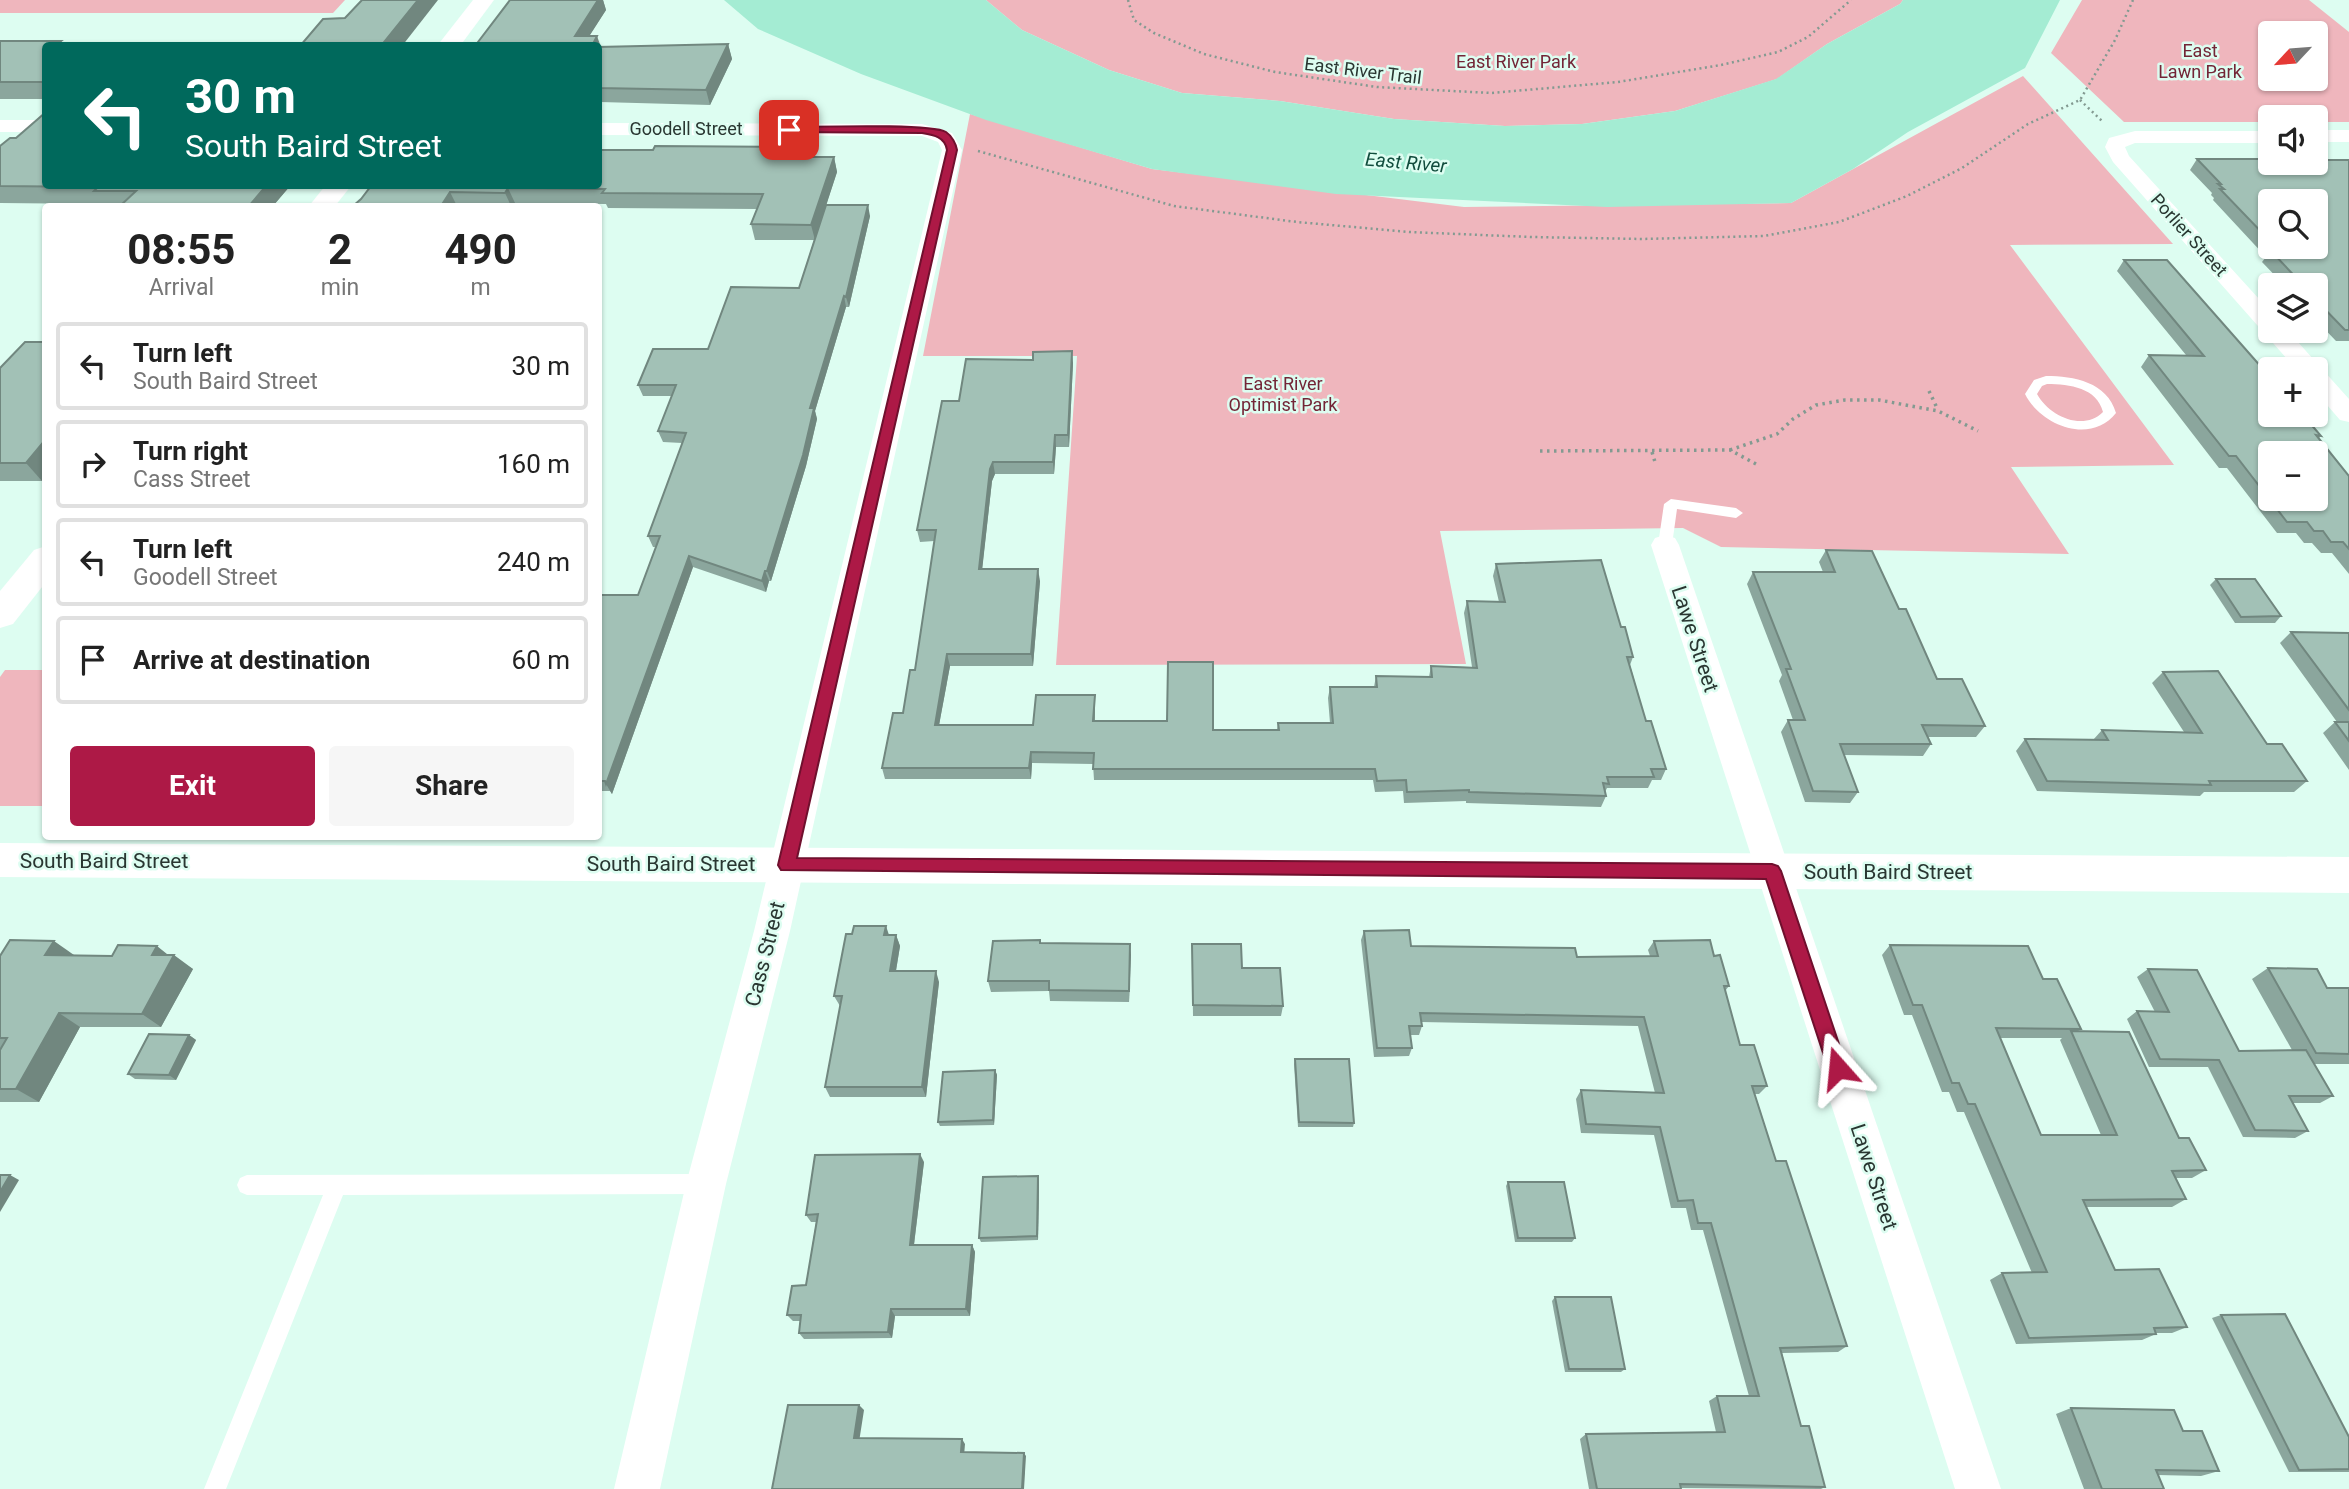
<!DOCTYPE html>
<html lang="en">
<head>
<meta charset="utf-8">
<style>
  :root { --surface:#fff; --page:#f6f6f6; --text:#222; --muted:#767676; --line:#e0e0e0; --accent:#ad1946 }
  body { margin:0; font-family:Roboto,sans-serif; background:var(--page); color:var(--text); height:100vh; display:flex; flex-direction:column; font-size:26px; white-space:nowrap }
  * { box-sizing:border-box; margin:0 }
  p { font-size:23px; color:var(--muted) }
  .icon { flex:none; width:38px; height:38px; fill:none; stroke:currentColor; stroke-width:2; stroke-linecap:round; stroke-linejoin:round }
  .map { position:relative; flex:1; overflow:hidden }
  .panel { position:absolute; left:42px; top:203px; width:560px; height:637px; display:flex; flex-direction:column; background:var(--surface); border-radius:7px; box-shadow:0 2px 5px #0004 }
  .panel>* { flex:none }
  .banner { position:absolute; left:42px; top:42px; width:560px; height:147px; border-radius:7px; box-shadow:0 2px 5px #0004; background:#00695c; color:#fff; overflow:hidden }
  .needle { width:46px; rotate:244deg }
  .fabs { position:absolute; left:2258px; top:21px; display:grid; gap:14px }
  .fabs a { display:grid; place-items:center; width:70px; height:70px; border-radius:7px; background:var(--surface); box-shadow:0 2px 5px #0004; font-size:35px }
  .pin { position:absolute; display:grid; place-items:center; width:60px; height:60px; color:#fff; margin:-30px; border-radius:14px; box-shadow:0 4px 10px #0006 }
  .me { position:absolute; width:77px; margin:-38px; rotate:342deg; stroke-linejoin:round; filter:drop-shadow(0 0 5px #0008) }
  .turn { display:flex; align-items:center; gap:24px; height:147px; padding:0 28px; font-size:32px }
  .turn .icon { width:91px; height:91px; stroke-width:2.5 }
  .turn b { display:block; font-size:49px; line-height:60px }
  .eta { display:flex; justify-content:space-evenly; align-items:center; height:119px; text-align:center }
  .eta b { font-size:42px; font-weight:700; line-height:49px }
  .primary-button { display:flex; gap:14px; margin-top:auto; padding:14px 28px }
  .primary-button a { flex:1; height:80px; border-radius:7px; background:var(--accent); color:#fff; font-size:28px; font-weight:700; line-height:80px; text-align:center }
  .primary-button a+a { background:var(--page); color:var(--text) }
  ul { padding:0; list-style:none }
  li { display:flex; align-items:center; gap:21px; height:88px; margin:0 14px 10px; padding:0 14px; border:4px solid var(--line); border-radius:7px }
  li div { flex:1 }
  li b { display:block; font-size:26px }
  li em { font-style:normal }
  .map>svg:first-child { display:block }
  .green { fill:#efb6bd; fill-rule:evenodd }
  .water { fill:#a4ecd3 }
  .lines { fill:none; stroke-linecap:round; stroke-linejoin:round }
  .path-far1 { stroke:#839a91; stroke-width:2.5; stroke-dasharray:2 3.5; stroke-linecap:butt }
  .path { stroke:#839a91; stroke-width:3.5; stroke-dasharray:2.5 4.5; stroke-linecap:butt }
  .lane { fill:#fff; fill-rule:evenodd }
  .street { fill:#fff; fill-rule:evenodd }
  .secondary { fill:#fff; fill-rule:evenodd }
  .wall { fill:#8ba69d; fill-rule:evenodd }
  .shaded-wall { fill:#71877f }
  .building { fill:#a2c1b6; stroke:#71877f; stroke-width:2; fill-rule:evenodd }
  .route { fill:#ad1946; stroke:#70102e; stroke-width:2 }
  .labels { text-anchor:middle; stroke-width:5; stroke-linejoin:round; paint-order:stroke }
  .far-park-label { font-size:18px; fill:#732536; stroke:#ddfdf1 }
  .far-street-label { font-size:18px; fill:#293631; stroke:#ddfdf1 }
  .far-water-label { font-size:19px; font-style:italic; fill:#114d3d; stroke:#ddfdf1 }
  .street-label { font-size:21px; fill:#293631; stroke:#ddfdf1 }
</style>
</head>
<body>
<div class="map">
<svg width="2349" height="1489" viewBox="0 0 2349 1489">
  <rect width="100%" height="100%" fill="#ddfdf1"/>
  <!-- green -->
  <g class="green">
    <path d="M0,0H345L333,13H0Z"/>
    <path d="M986,0H1903L1900,4L1827,44L1777,79L1675,111L1582,124L1505,126L1394,119L1280,101L1182,93L1109,70L1022,30Z"/>
    <path d="M2082,0H2309L2349,32V122H2315V117H2270V122H2124L2051,53ZM2270,33H2315V79H2270Z"/>
    <path d="M2023,76L2173,244L2010,245L2174,465L2011,467L2069,554L1721,547L1683,528L1440,531L1466,664L1056,665L1077,356H923L970,114L1152,169L1464,207L1791,203Z"/>
    <path d="M5,670H45V806H0V677Z"/>
  </g>
  <!-- water -->
  <path class="water" d="M724,0H986L1022,30L1109,70L1182,93L1280,101L1394,119L1505,126L1582,124L1675,111L1776,79L1827,44L1900,4L1903,0H2060L2025,68L1908,132L1853,169L1791,203L1607,207L1336,194L1152,169L986,120L861,74L758,29Z"/>
  <g class="lines">
    <!-- path-far1 -->
    <g class="path-far1">
      <path d="M1128,0L1134,20L1154,33L1204,54L1275,72L1377,87L1491,93L1618,82L1721,65L1778,52L1808,37L1851,0"/>
      <path d="M2080,100L2102,121"/>
      <path d="M978,151L1174,206L1297,222L1409,232L1531,237L1642,239L1764,236L1839,222L1907,196L1962,168L2028,124L2080,100L2115,40L2133,0"/>
    </g>
    <!-- path -->
    <g class="path">
      <path d="M1929,391L1938,410"/>
      <path d="M1730,450L1777,434L1793,419L1816,405L1845,400H1879L1938,411L1978,431"/>
      <path d="M1540,451L1730,450L1756,464"/>
      <path d="M1652,452L1655,462"/>
    </g>
    <!-- lane -->
    <g class="lane">
      <path d="M2046,376C2074,376 2107,382 2116,413C2091,445 2041,426 2025,394L2034,380ZM2047,384C2070,384 2097,388 2103,412C2083,432 2049,416 2037,394L2042,386Z"/>
      <path d="M1671,499L1736,508L1743,513L1736,518L1677,509L1672,545L1665,550L1658,545L1664,504Z"/>
      <path d="M706,1174L713,1177L716,1184L713,1191L706,1194L343,1195L226,1489H204L323,1195H247L240,1192L237,1185L240,1178L247,1175Z"/>
    </g>
    <!-- street -->
    <g class="street">
      <rect x="0" y="120" width="46" height="12"/>
      <path d="M598,123L922,124L952,133L962,150L790,931L726,1184L660,1489H614L686,1184L754,931L942,150L938,142L922,136L598,135Z"/>
      <rect x="2315" y="130" width="34" height="12"/>
      <path d="M2135,131H2270V143H2135L2125,147L2129,156L2270,311V331H2288L2349,399V422L2340,420L2315,391V369H2296L2113,162L2105,147L2109,138Z"/>
      <path d="M1665,535L1675,538L1679,545L2001,1489H1955L1651,545L1655,538Z"/>
    </g>
    <!-- secondary -->
    <g class="secondary">
      <path d="M473,0H494L460,46H437Z"/>
      <path d="M325,186H351L335,206H309Z"/>
      <path d="M46,546V582L13,624L0,628V591L34,550Z"/>
      <path d="M0,843L2349,857V893L0,877Z"/>
    </g>
  </g>
  <!-- wall -->
  <g class="wall">
    <path d="M510,0H603L606,10L589,36L601,47L728,44L732,59L710,105L600,102L598,99V46Z"/>
    <path d="M0,41H61L64,45L46,46V99H0Z"/>
    <path d="M16,138L290,186L273,206H105L103,204L0,203V146Z"/>
    <path d="M810,147L812,157H834L837,172L826,205L870,216L849,307H846L815,411L817,419L806,466L771,581H769L766,592L693,567L612,794L610,791H598V720H600L638,595L656,547H653L648,536L682,443L663,442L658,431L672,396H643L638,385L708,349L799,288L814,240H755L751,224L757,209L608,208L606,204L515,203L512,206H353L361,199Z"/>
    <path d="M2197,159L2349,160V341H2336L2315,319V285H2284L2262,262L2266,257L2213,200L2214,198L2211,195L2212,193L2190,170ZM2270,201L2315,247H2270Z"/>
    <path d="M2124,260L2321,436L2318,439L2349,476V574L2332,553H2321L2312,543H2304L2296,533H2277L2227,468H2219L2141,367L2149,355H2186L2117,271Z"/>
    <path d="M46,342V476L42,481H0V368Z"/>
    <path d="M1073,363L1069,447H1056L1054,474H995L992,481L982,569L1040,581L1033,666H950L939,725H1033L1095,707V721L1213,730H1277L1278,723H1330L1328,698L1330,687H1374L1376,676L1429,677L1431,666L1472,667L1464,613L1467,601L1499,602L1493,576L1496,564L1621,627L1633,657L1630,665L1646,721L1666,769L1661,780H1652L1648,788H1607L1605,792L1606,796L1601,807L1466,803V801L1404,803L1403,791L1375,792L1373,780H1094L1093,764L1032,763L1031,779H885L882,768L903,713L915,670L934,541L920,542L917,530L959,401Z"/>
    <path d="M1826,550L1899,609L1937,679L1985,726L1976,737H1928L1931,744L1923,756L1844,755L1858,792L1850,803L1805,802L1781,732L1788,720H1793L1779,681L1782,675L1747,584L1753,572H1823L1819,562Z"/>
    <path d="M2216,579L2281,616L2275,623H2235L2210,585Z"/>
    <path d="M2291,632L2349,633V770L2323,733L2335,722H2337L2280,643Z"/>
    <path d="M2163,672L2267,744L2307,781L2294,792H2204L2200,796L2037,791L2016,751L2025,739L2093,740L2102,730L2184,732L2152,683Z"/>
    <path d="M1364,931L1411,946L1577,957L1650,956L1648,950L1654,941L1714,956L1729,986L1725,991L1740,1045L1767,1086L1759,1094H1755L1776,1161L1847,1346L1838,1352L1782,1353L1801,1426L1825,1487L1821,1489L1681,1488V1489H1589L1580,1439L1586,1434L1716,1432L1709,1401L1717,1396H1749L1703,1230H1691L1686,1208H1671L1654,1135L1581,1133L1576,1099L1581,1090L1655,1093L1638,1026L1421,1022L1422,1026L1419,1035H1410L1412,1048L1409,1056L1374,1057L1361,940Z"/>
    <path d="M889,935H896L900,946L896,971L939,982L926,1097H830L825,1087L840,1006L834,996Z"/>
    <path d="M1040,943L1130,944L1129,1002L1050,1001L1049,991L991,992L988,981Z"/>
    <path d="M1192,944L1242,968L1283,1006L1281,1016H1193Z"/>
    <path d="M1890,945L2043,979L2081,1029L2078,1031L2179,1138L2206,1170L2192,1178H2176L2186,1199L2172,1207H2086L2115,1270L2187,1327L2172,1333H2156V1334L2142,1340L2016,1344L1990,1280L2002,1273H2032L1964,1112H1957L1949,1092H1942L1912,1015H1904L1882,955ZM2000,1038H2062L2060,1040L2101,1135H2041Z"/>
    <path d="M168,955L193,969L161,1027H80L39,1102H0V956Z"/>
    <path d="M2268,968L2327,988H2349V1064H2314L2333,1096L2320,1103H2293L2308,1131L2295,1138L2243,1137L2208,1067H2149L2127,1019L2137,1011L2155,1012L2137,977L2148,969L2239,1051L2292,1050L2252,979Z"/>
    <path d="M189,1035L196,1040L176,1080L135,1079L128,1074Z"/>
    <path d="M1295,1059L1354,1123L1353,1127H1298L1294,1064Z"/>
    <path d="M995,1070L997,1075L994,1125L940,1126L938,1122Z"/>
    <path d="M924,1162L914,1245H972L975,1252L970,1316H895L892,1338L804,1339L799,1333L800,1321H793L787,1315L806,1285L816,1222H811L806,1215Z"/>
    <path d="M1039,1180L1038,1240L981,1242L979,1238Z"/>
    <path d="M1508,1182L1575,1238L1572,1242H1515L1506,1186Z"/>
    <path d="M1555,1297L1625,1369L1621,1372H1565L1552,1301Z"/>
    <path d="M2221,1315L2349,1437V1472H2289L2212,1318Z"/>
    <path d="M2071,1408L2183,1431L2219,1471L2201,1476L2158,1475L2164,1489H2084L2056,1414Z"/>
  </g>
  <!-- shaded-wall -->
  <g class="shaded-wall">
    <path d="M418,0H438L402,46H381Z"/>
    <path d="M598,0H603L606,10L583,46L575,36Z"/>
    <path d="M597,36L602,50L598,57V46H592Z"/>
    <path d="M728,44L732,59L710,105L706,90Z"/>
    <path d="M810,147L813,162L807,157Z"/>
    <path d="M834,157L837,172L815,240L811,225Z"/>
    <path d="M266,186H290L273,206H249Z"/>
    <path d="M508,188L515,203L512,206H511L505,193Z"/>
    <path d="M450,192L457,206H441Z"/>
    <path d="M868,205L870,216L849,307L846,297Z"/>
    <path d="M844,296L846,307L815,411L817,419L806,466L771,581L767,571L810,408Z"/>
    <path d="M1072,351L1073,363L1069,447L1068,435Z"/>
    <path d="M1055,435L1056,447L1054,474L1053,462Z"/>
    <path d="M46,439V476L42,481L26,463Z"/>
    <path d="M993,462L995,474L992,481L981,580L979,569L990,469Z"/>
    <path d="M689,556L693,567L612,794L606,784Z"/>
    <path d="M1038,569L1040,581L1033,666L1031,654Z"/>
    <path d="M765,571L769,581L766,592L762,581Z"/>
    <path d="M947,654L950,666L937,736L935,725Z"/>
    <path d="M1095,695V707L1094,732L1093,721Z"/>
    <path d="M1031,752L1032,763L1031,779L1029,768Z"/>
    <path d="M886,926L890,938L884,935Z"/>
    <path d="M896,935L900,946L894,982L890,971Z"/>
    <path d="M54,941L74,955H45Z"/>
    <path d="M1130,944L1131,955L1129,1002V991Z"/>
    <path d="M157,946L172,958L174,955L193,969L161,1027L142,1014L152,955Z"/>
    <path d="M936,971L939,982L926,1097L922,1087Z"/>
    <path d="M59,1013L80,1027L39,1102L16,1089Z"/>
    <path d="M189,1035L196,1040L176,1080L169,1075Z"/>
    <path d="M995,1070L997,1075L994,1125L993,1120Z"/>
    <path d="M920,1154L924,1162L913,1252L910,1245Z"/>
    <path d="M10,1175L19,1180L0,1212V1192Z"/>
    <path d="M1038,1176L1039,1180L1038,1240L1037,1236Z"/>
    <path d="M972,1245L975,1252L970,1316L966,1309Z"/>
    <path d="M891,1309L895,1316L892,1338L888,1332Z"/>
    <path d="M859,1405L864,1410L859,1442L854,1438Z"/>
    <path d="M962,1439L965,1444L964,1456L961,1452Z"/>
    <path d="M1024,1453L1026,1456L1024,1489H1022Z"/>
  </g>
  <!-- building -->
  <g class="building">
    <path d="M362,0H418L381,46H300L323,19L345,18Z"/>
    <path d="M510,0H598L575,36H597L592,46H475Z"/>
    <path d="M0,41H61L56,45H157L156,46H46V82H0Z"/>
    <path d="M728,44L706,90L598,88V47Z"/>
    <path d="M46,112V186H266L249,206H120L136,191H94L98,187L0,186V146L10,138H16Z"/>
    <path d="M655,146L810,147L807,157H834L811,225L751,224L763,194L602,193L605,189L508,188L505,193L450,192L441,206H353L361,199L371,186H598V150H653Z"/>
    <path d="M2197,159H2270V163H2315V160H2349V330H2345L2315,299V285H2303L2271,251H2279L2275,247H2315V201H2270V241L2220,189H2224L2218,184H2221Z"/>
    <path d="M826,205H868L846,297L844,296L810,408H814L803,455L767,571H765L762,581L689,556L606,784L605,781H598V720H600L598,706V596L599,595H638L660,536H648L686,433L658,431L676,385H638L653,349H708L731,287L799,288Z"/>
    <path d="M2124,260H2167L2270,377V415H2303L2321,436L2316,435L2349,476V549L2343,542H2331L2323,531H2314L2307,522H2287L2236,456H2229L2149,355L2204,356ZM2270,453H2315V499H2270Z"/>
    <path d="M25,342H46V439L26,463H0V368Z"/>
    <path d="M1072,351L1068,435H1055L1053,462H993L990,469L979,569H1038L1031,654H947L935,725H1033L1036,695H1095L1093,721H1167L1168,662H1213V730H1279L1278,723H1333L1330,687H1377L1376,676L1432,677L1431,666L1477,668L1467,601L1505,602L1496,564L1601,560L1621,627H1625L1633,657H1627L1646,721H1651L1666,769H1651L1654,777H1607L1609,784L1603,783L1606,796L1469,792V790L1407,792L1406,780L1377,781L1375,769H1093L1094,753L1031,752L1029,768H882L893,713H903L910,670H915L936,530H917L942,401H959L966,359L1033,360V352Z"/>
    <path d="M1826,550L1872,551L1899,609H1906L1937,679H1962L1985,726L1922,725L1931,744H1840L1858,792L1813,791L1788,720H1805L1786,669H1791L1753,572H1835Z"/>
    <path d="M2216,579H2255L2281,616L2241,617Z"/>
    <path d="M2291,632L2349,633V710Z"/>
    <path d="M2218,671L2267,744H2282L2307,781H2209L2211,785L2047,781L2025,739L2108,740L2102,730L2202,733L2163,672Z"/>
    <path d="M2335,722H2349V741Z"/>
    <path d="M854,926H886L884,935H896L890,971H936L922,1087H825L842,996H834L846,934H852Z"/>
    <path d="M1409,930L1411,946L1575,948L1577,957L1658,956L1654,941L1710,940L1714,956L1720,955L1729,986H1724L1740,1045H1754L1767,1086H1752L1776,1161H1786L1847,1346L1780,1348L1801,1426H1809L1825,1487L1680,1484L1681,1489H1597L1586,1434L1725,1432L1717,1396H1759L1711,1223H1698L1693,1200L1678,1201L1660,1127L1586,1124L1581,1090L1664,1093L1644,1017L1420,1013L1422,1026H1409L1412,1048H1377L1364,931Z"/>
    <path d="M10,940L54,941L45,955L112,956L118,945L157,946L152,955H174L142,1014L59,1013L16,1089H0V1050L7,1038H0V956Z"/>
    <path d="M1040,940V943L1130,944L1129,991L1049,990V981H988L993,941Z"/>
    <path d="M1192,944H1241L1242,968H1280L1283,1006L1193,1005Z"/>
    <path d="M1890,945L2028,946L2043,979H2057L2081,1029L1996,1028L2041,1135H2117L2071,1031L2129,1032L2179,1138H2189L2206,1170L2172,1171L2186,1199L2083,1200L2115,1270L2159,1269L2187,1327L2154,1328L2156,1334L2029,1338L2002,1273L2047,1272L1975,1104H1968L1959,1083H1952L1922,1005H1913Z"/>
    <path d="M2268,968L2317,969L2327,988H2349V1054L2316,1053Z"/>
    <path d="M2148,969L2197,970L2239,1051L2306,1050L2333,1096H2289L2308,1131L2255,1130L2219,1060L2160,1059L2137,1011L2169,1012Z"/>
    <path d="M149,1034L189,1035L169,1075L128,1074Z"/>
    <path d="M1295,1059H1349L1354,1123L1299,1122Z"/>
    <path d="M995,1070L993,1120L938,1122L943,1072Z"/>
    <path d="M920,1154L910,1245H972L966,1309H891L888,1332L799,1333L801,1315H787L792,1286L806,1285L818,1214L806,1215L815,1155Z"/>
    <path d="M0,1175H10L0,1192Z"/>
    <path d="M1038,1176L1037,1236L979,1238L983,1177Z"/>
    <path d="M1508,1182H1564L1575,1238H1518Z"/>
    <path d="M1555,1297H1611L1625,1369H1569Z"/>
    <path d="M2285,1314L2349,1437V1469L2299,1470L2221,1315Z"/>
    <path d="M788,1405H859L854,1438L962,1439L961,1452L1024,1453L1022,1489H772Z"/>
    <path d="M2071,1408L2174,1410L2183,1431H2202L2219,1471L2156,1470L2164,1489H2102Z"/>
  </g>
  <!-- route -->
  <path class="route" d="M789,127C814,127 931,123 946,132C952,136 956,144 957,150L797,858L1772,864L1778,866L1781,871L1847,1068L1844,1074L1838,1077L1831,1074L1828,1068L1766,879L781,870L778,865L947,150C945,137 934,135 922,133L785,132V128Z"/>
  <g class="labels">
    <!-- far-park labels -->
    <g class="far-park-label">
      <text x="2200" y="57">East<tspan x="2200" dy="21">Lawn Park</tspan></text>
      <text x="1516" y="68">East River Park</text>
      <text x="1283" y="390">East River<tspan x="1283" dy="21">Optimist Park</tspan></text>
    </g>
    <!-- far-street labels -->
    <g class="far-street-label">
      <text transform="translate(1363 71) rotate(7)" y="6">East River Trail</text>
      <text x="686" y="135">Goodell Street</text>
      <text transform="translate(2189 235) rotate(48)" y="6">Porlier Street</text>
    </g>
    <!-- far-water labels -->
    <g class="far-water-label">
      <text transform="translate(1406 162) rotate(5)" y="7">East River</text>
    </g>
    <!-- street labels -->
    <g class="street-label">
      <text transform="translate(1695 639) rotate(72)" y="7">Lawe Street</text>
      <text x="104" y="868">South Baird Street</text>
      <text x="671" y="871">South Baird Street</text>
      <text x="1888" y="879">South Baird Street</text>
      <text transform="translate(765 954) rotate(-76)" y="7">Cass Street</text>
      <text transform="translate(1874 1177) rotate(72)" y="7">Lawe Street</text>
    </g>
  </g>
</svg>
<div class="fabs">
<a><svg class="needle" viewBox="-14 -14 28 28"><path d="M0-13l5 13h-10z" fill="#e53935"/><path d="M0 13l5-13h-10z" fill="#767676"/></svg></a>
<a><svg class="icon" aria-label="sound" viewBox="0 0 24 24"><path d="M4 9h4l5-4v14l-5-4H4zM17 9q2 3 0 6"/></svg></a>
<a><svg class="icon" aria-label="search" viewBox="0 0 24 24"><circle cx="10" cy="10" r="6"/><path d="M15 15l6 6"/></svg></a>
<a><svg class="icon" aria-label="layers" viewBox="0 0 24 24"><path d="M12 4l9 5-9 5-9-5zM3 14l9 5 9-5"/></svg></a>
<a>+</a>
<a>−</a>
</div>
<div class="pin" style="left:789px;top:130px;background:#d93025"><svg class="icon" aria-label="arrive" viewBox="0 0 24 24"><path d="M6 21V4h12l-3 4 3 4H6"/></svg></div>
<svg class="me" style="left:1838px;top:1068px" viewBox="-20 -20 40 40"><path d="M0-17L14 15 0 8-14 15z" fill="#ad1946" stroke="#fff" stroke-width="4"/></svg>
<div class="banner">
<div class="turn"><svg class="icon" aria-label="left" viewBox="0 0 24 24"><path d="M17 20v-9H6M10 6l-5 5 5 5"/></svg><div><b>30 m</b>South Baird Street</div></div>
</div>
<section class="panel">
<div class="eta">
<div><b>08:55</b><p>Arrival</p></div>
<div><b>2</b><p>min</p></div>
<div><b>490</b><p>m</p></div>
</div>
<ul>
<li><svg class="icon" aria-label="left" viewBox="0 0 24 24"><path d="M17 20v-9H6M10 6l-5 5 5 5"/></svg><div><b>Turn left</b><p>South Baird Street</p></div><em>30 m</em></li>
<li><svg class="icon" aria-label="right" viewBox="0 0 24 24"><path d="M7 20v-9h11M14 6l5 5-5 5"/></svg><div><b>Turn right</b><p>Cass Street</p></div><em>160 m</em></li>
<li><svg class="icon" aria-label="left" viewBox="0 0 24 24"><path d="M17 20v-9H6M10 6l-5 5 5 5"/></svg><div><b>Turn left</b><p>Goodell Street</p></div><em>240 m</em></li>
<li><svg class="icon" aria-label="arrive" viewBox="0 0 24 24"><path d="M6 21V4h12l-3 4 3 4H6"/></svg><div><b>Arrive at destination</b></div><em>60 m</em></li>
</ul>
<div class="primary-button"><a>Exit</a><a>Share</a></div>
</section>
</div>
</body>
</html>
